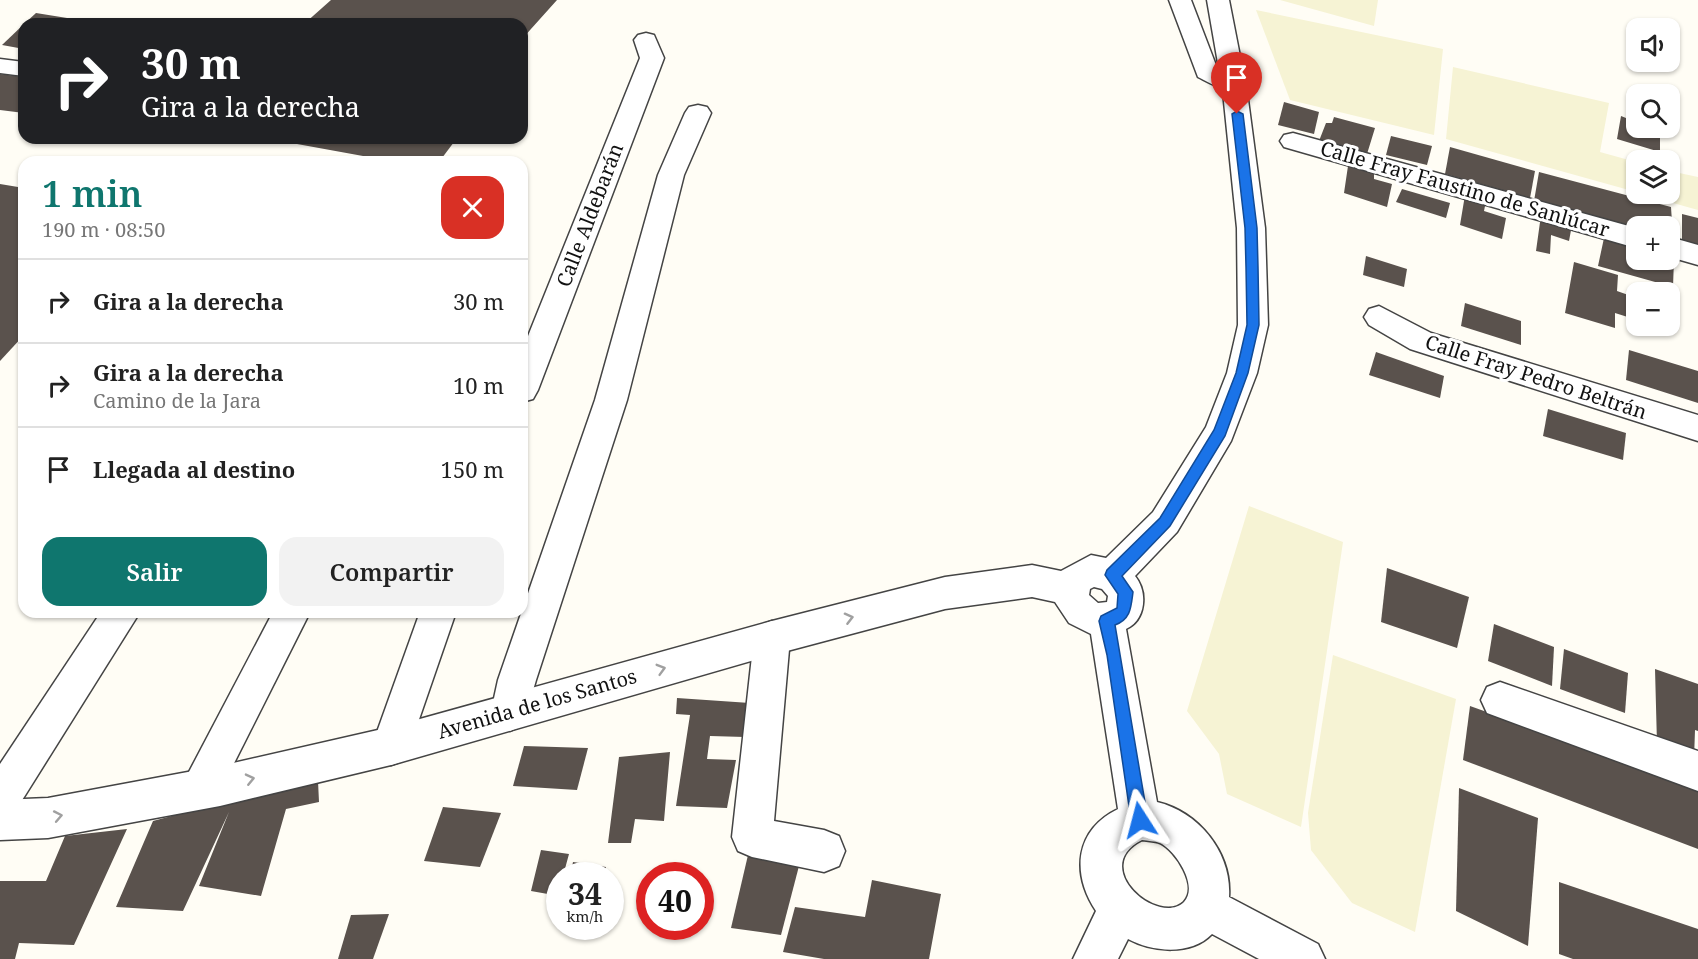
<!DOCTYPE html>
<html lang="es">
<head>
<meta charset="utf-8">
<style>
  :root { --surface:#fff; --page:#f2f2f2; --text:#222; --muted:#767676; --line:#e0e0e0; --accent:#0f766e }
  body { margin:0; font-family:"Noto Serif",serif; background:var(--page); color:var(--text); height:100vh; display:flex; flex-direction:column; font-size:22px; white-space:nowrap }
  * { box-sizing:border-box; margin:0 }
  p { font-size:20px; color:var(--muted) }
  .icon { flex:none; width:33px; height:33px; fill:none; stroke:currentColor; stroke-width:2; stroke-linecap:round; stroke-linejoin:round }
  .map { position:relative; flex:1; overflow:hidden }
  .drawer { position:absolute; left:18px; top:156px; width:510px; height:462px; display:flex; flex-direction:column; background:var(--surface); border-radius:18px; box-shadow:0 2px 4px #0004 }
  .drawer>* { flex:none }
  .hud { position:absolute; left:18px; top:18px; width:510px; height:126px; border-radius:18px; box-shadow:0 2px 4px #0004; background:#202124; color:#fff; overflow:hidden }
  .buttons { position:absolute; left:1626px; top:18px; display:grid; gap:12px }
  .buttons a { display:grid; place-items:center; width:54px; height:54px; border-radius:12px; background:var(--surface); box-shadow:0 2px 4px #0004; font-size:30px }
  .speed { position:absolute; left:546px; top:862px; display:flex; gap:12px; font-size:30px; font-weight:700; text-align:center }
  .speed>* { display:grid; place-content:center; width:78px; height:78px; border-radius:50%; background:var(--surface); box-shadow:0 2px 4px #0004; line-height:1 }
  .speed small { font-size:15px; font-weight:400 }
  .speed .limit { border:9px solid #d22; background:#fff; color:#111 }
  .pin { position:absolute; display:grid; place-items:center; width:51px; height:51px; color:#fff; margin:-62px -26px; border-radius:50% 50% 50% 0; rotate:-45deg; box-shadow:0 0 6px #0007 }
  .pin .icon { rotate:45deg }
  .me { position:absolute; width:66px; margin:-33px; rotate:351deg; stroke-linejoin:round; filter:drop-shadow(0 0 4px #0008) }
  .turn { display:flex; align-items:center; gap:21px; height:126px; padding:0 24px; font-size:27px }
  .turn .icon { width:78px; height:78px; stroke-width:2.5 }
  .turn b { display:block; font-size:42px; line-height:51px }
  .round { display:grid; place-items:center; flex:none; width:63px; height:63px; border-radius:18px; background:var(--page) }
  .head { display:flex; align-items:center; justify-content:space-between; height:102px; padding:0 24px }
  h1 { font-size:36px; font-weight:600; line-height:45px; color:var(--accent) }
  .button { display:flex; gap:12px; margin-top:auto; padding:12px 24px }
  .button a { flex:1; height:69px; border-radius:18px; background:var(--accent); color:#fff; font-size:24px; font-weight:600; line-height:69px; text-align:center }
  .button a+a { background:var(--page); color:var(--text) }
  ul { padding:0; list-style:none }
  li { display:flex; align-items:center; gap:18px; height:84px; padding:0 24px; border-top:2px solid var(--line) }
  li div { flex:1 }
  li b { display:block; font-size:22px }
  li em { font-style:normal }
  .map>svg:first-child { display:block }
  .farmland { fill:#f6f3d4 }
  .building { fill:#5a524d }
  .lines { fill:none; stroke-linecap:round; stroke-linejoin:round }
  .minor-casing { stroke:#444; stroke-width:3 }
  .tertiary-casing { stroke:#444; stroke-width:3 }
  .minor { fill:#fff; fill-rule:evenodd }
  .tertiary { fill:#fff; fill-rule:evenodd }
  .oneway { stroke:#a0a0a0 }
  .route { fill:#1a73e8; stroke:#114b97; stroke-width:1.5 }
  .labels { text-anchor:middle; stroke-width:6; stroke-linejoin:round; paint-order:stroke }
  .street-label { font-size:20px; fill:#111; stroke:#fff }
</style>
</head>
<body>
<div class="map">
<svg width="1698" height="959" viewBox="0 0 1698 959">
  <rect width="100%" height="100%" fill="#fffdf5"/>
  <!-- farmland -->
  <g class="farmland">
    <path d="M1280,0H1378L1374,26Z"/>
    <path d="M1256,10L1443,49L1434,135L1290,100Z"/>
    <path d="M1453,67L1609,103L1600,152L1636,162V192L1446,139Z"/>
    <path d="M1670,171L1698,177V210L1641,194H1670Z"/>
    <path d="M1249,506L1343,542L1301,827L1227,794L1219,754L1187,711Z"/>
    <path d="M1333,655L1456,699L1415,932L1352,903L1311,850L1308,813Z"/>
  </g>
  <!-- building -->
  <g class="building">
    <path d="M331,0H557L522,39V24H304Z"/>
    <path d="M36,13L98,23V24H24Z"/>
    <path d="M24,24V49L2,45Z"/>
    <path d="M0,74L24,77V113L0,110Z"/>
    <path d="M1284,102L1319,112L1314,134L1278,125Z"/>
    <path d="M1621,116L1636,122V128L1660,129V152L1617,139Z"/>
    <path d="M1334,117L1375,128L1367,154L1319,141L1326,123H1332Z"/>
    <path d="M1391,136L1432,146L1427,165L1386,155Z"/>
    <path d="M264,138H457L439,162H396Z"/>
    <path d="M1450,147L1535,171L1530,198L1445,174Z"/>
    <path d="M1348,166L1374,172V179L1392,184L1387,207L1344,193Z"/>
    <path d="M1539,172L1671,207L1673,237L1670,236V226L1636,227L1534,201Z"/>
    <path d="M0,184L24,188V335L0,361Z"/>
    <path d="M1402,189L1450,203L1446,218L1396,202Z"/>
    <path d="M1465,195L1486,201L1484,211L1506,218L1502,239L1460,225Z"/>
    <path d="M1682,214L1698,218V246L1682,242Z"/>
    <path d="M1541,215L1572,225L1569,241L1551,235L1550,254L1536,251Z"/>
    <path d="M1604,238L1636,248V260L1674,259L1673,287L1598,266Z"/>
    <path d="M1366,256L1407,269L1404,287L1363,275Z"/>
    <path d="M1574,262L1618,275L1617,291L1634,297V319L1615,313V328L1565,313Z"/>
    <path d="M1465,303L1521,321V345L1461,326Z"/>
    <path d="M1629,350L1698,371V403L1626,380Z"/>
    <path d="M1376,352L1444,376L1440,398L1369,375Z"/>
    <path d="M1548,409L1626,433L1623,460L1543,436Z"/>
    <path d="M1387,568L1469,597L1457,648L1381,622Z"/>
    <path d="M1494,624L1554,647L1552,686L1488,661Z"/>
    <path d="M1564,649L1628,673L1625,713L1560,689Z"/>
    <path d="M1655,669L1698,684V731L1695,730L1694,759L1657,744Z"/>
    <path d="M677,698L750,703L745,737L710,736L707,759L736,760L727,808L676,806L690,715L676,714Z"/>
    <path d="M1470,706L1698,787V849L1463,760Z"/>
    <path d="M524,746L588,748L577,790L513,786Z"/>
    <path d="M670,752L664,821L635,819L631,843H608L619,757Z"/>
    <path d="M318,781L319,802L286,809L261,896L199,886L229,812L183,911L116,907L153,821L235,799L259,797Z"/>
    <path d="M1459,788L1538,818L1528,946L1456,911Z"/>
    <path d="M443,807L501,813L480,867L424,861Z"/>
    <path d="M127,829L74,945L19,943L15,959H0V881H46L65,836Z"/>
    <path d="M541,850L569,854L563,876H560L559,896L531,891Z"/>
    <path d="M748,855L799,866L781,935L731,928Z"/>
    <path d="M573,862L606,867L604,876H570Z"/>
    <path d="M872,880L941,894L929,959H824L783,952L795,907L865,917Z"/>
    <path d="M1559,882L1698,929V959H1573L1559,954Z"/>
    <path d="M389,914L373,959H338L351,915Z"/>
  </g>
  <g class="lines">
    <defs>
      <g id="minor">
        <path d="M1169,0H1191L1217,68L1242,79L1245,84L1242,89C1226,93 1212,84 1198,77Z"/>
        <path d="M646,33L654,35L664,58L538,390L533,399L522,402V351L640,58L634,40L638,35Z"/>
        <path d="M0,59L24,62V76L0,73Z"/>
        <path d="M698,105L707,107L711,113L684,175L627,400L536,680L523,725L510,731L497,725L491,712L498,680L595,400L658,175L685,113L689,107Z"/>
        <path d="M1293,133L1636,228V248L1284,147L1280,141L1284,135Z"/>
        <path d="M1670,237L1698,245V265L1670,257Z"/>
        <path d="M1379,306L1431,333L1698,415V441L1410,349L1369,325L1364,317L1369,309Z"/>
        <path d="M101,612H140L14,813L0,819V764Z"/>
        <path d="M273,612H310L214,803L200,809L186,803L180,789Z"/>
        <path d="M420,612H456L405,760L391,765L377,760L372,746Z"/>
        <path d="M772,621L785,626L790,638L774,821L824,830L839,836L845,851L839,866L824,872L752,857L738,851L732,837L754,638L759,626Z"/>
        <path d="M1500,682L1698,751V791L1487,713L1481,700L1487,687Z"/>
      </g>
      <path id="tertiary" d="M1207,0H1229L1247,92L1265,228L1268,325L1257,373L1231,441L1177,532L1135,576C1148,592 1146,620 1126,629L1157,802C1199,812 1232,853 1229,897L1318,944L1325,959H1259L1212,934C1191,956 1152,952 1128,939L1118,959H1073L1096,911C1071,873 1075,830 1118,809L1091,634L1069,623L1055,602L1032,597L945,609L772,655L391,765L220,806L48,838L0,840V800L48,798L220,766L391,727L772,621L945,577L1032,565L1061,571L1091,555L1106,558L1153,512L1206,427L1227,373L1238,325L1237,228L1223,92ZM1094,587L1102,589L1108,596L1107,602L1098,603L1089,595L1090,589ZM1142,840C1148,841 1155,841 1160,843C1176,851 1199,886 1184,902C1158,927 1088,867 1142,840Z"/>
    </defs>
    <!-- minor casing -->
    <use href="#minor" class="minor-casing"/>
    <!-- tertiary casing -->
    <use href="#tertiary" class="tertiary-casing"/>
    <!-- minor -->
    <use href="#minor" class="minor"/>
    <!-- tertiary -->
    <use href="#tertiary" class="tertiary"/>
  </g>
  <!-- one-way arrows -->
  <defs><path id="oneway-chevron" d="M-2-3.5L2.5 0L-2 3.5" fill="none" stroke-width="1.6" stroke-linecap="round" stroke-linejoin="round" transform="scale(1.5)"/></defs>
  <g class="oneway">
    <use href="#oneway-chevron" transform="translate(849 618) rotate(-14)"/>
    <use href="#oneway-chevron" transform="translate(661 669) rotate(-16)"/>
    <use href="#oneway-chevron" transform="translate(250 779) rotate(-13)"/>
    <use href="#oneway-chevron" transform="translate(58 816) rotate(-11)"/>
  </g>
  <!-- route -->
  <path class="route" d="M1237,111L1243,114L1257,228L1258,267L1259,325L1248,373L1225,436L1170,526L1122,576L1133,592C1131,607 1131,619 1115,625L1148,820L1146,826L1140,829L1134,826L1131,820L1107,655L1099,621L1101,616L1117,608L1118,594L1105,575L1107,570L1160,518L1214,430L1236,373L1247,325L1246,267L1245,228L1232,114Z"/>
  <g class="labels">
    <!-- street labels -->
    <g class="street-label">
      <text transform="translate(1465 189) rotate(16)" y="7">Calle Fray Faustino de Sanlúcar</text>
      <text transform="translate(590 215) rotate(-69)" y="7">Calle Aldebarán</text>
      <text transform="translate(1536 377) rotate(18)" y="7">Calle Fray Pedro Beltrán</text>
      <text transform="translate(537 704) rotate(-16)" y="7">Avenida de los Santos</text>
    </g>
  </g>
</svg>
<div class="buttons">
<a><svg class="icon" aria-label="sound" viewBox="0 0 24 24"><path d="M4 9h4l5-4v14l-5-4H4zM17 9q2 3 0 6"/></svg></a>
<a><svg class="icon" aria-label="search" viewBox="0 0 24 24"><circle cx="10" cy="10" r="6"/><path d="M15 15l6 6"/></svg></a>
<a><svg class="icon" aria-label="layers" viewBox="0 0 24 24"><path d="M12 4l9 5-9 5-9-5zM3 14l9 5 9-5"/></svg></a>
<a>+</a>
<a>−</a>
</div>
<div class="speed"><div>34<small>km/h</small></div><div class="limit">40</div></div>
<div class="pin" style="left:1237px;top:114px;background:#d93025"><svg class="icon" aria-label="arrive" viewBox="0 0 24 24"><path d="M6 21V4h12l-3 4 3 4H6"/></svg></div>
<svg class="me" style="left:1140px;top:820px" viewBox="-20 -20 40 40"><path d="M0-17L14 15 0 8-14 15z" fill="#1a73e8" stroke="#fff" stroke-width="4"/></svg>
<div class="hud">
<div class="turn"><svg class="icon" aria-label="right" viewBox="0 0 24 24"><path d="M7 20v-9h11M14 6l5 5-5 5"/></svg><div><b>30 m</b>Gira a la derecha</div></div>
</div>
<section class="drawer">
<div class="head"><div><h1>1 min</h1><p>190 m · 08:50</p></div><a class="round" style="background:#d93025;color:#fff"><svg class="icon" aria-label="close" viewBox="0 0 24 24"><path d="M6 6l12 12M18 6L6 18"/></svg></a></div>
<ul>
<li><svg class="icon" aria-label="right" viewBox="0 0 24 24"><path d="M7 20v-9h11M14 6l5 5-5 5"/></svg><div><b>Gira a la derecha</b></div><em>30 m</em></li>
<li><svg class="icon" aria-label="right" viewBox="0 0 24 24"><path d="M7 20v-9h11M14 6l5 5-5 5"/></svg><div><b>Gira a la derecha</b><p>Camino de la Jara</p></div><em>10 m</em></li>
<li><svg class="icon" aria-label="arrive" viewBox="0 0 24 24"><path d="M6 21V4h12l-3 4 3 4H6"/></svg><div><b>Llegada al destino</b></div><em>150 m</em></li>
</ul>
<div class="button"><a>Salir</a><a>Compartir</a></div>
</section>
</div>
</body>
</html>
